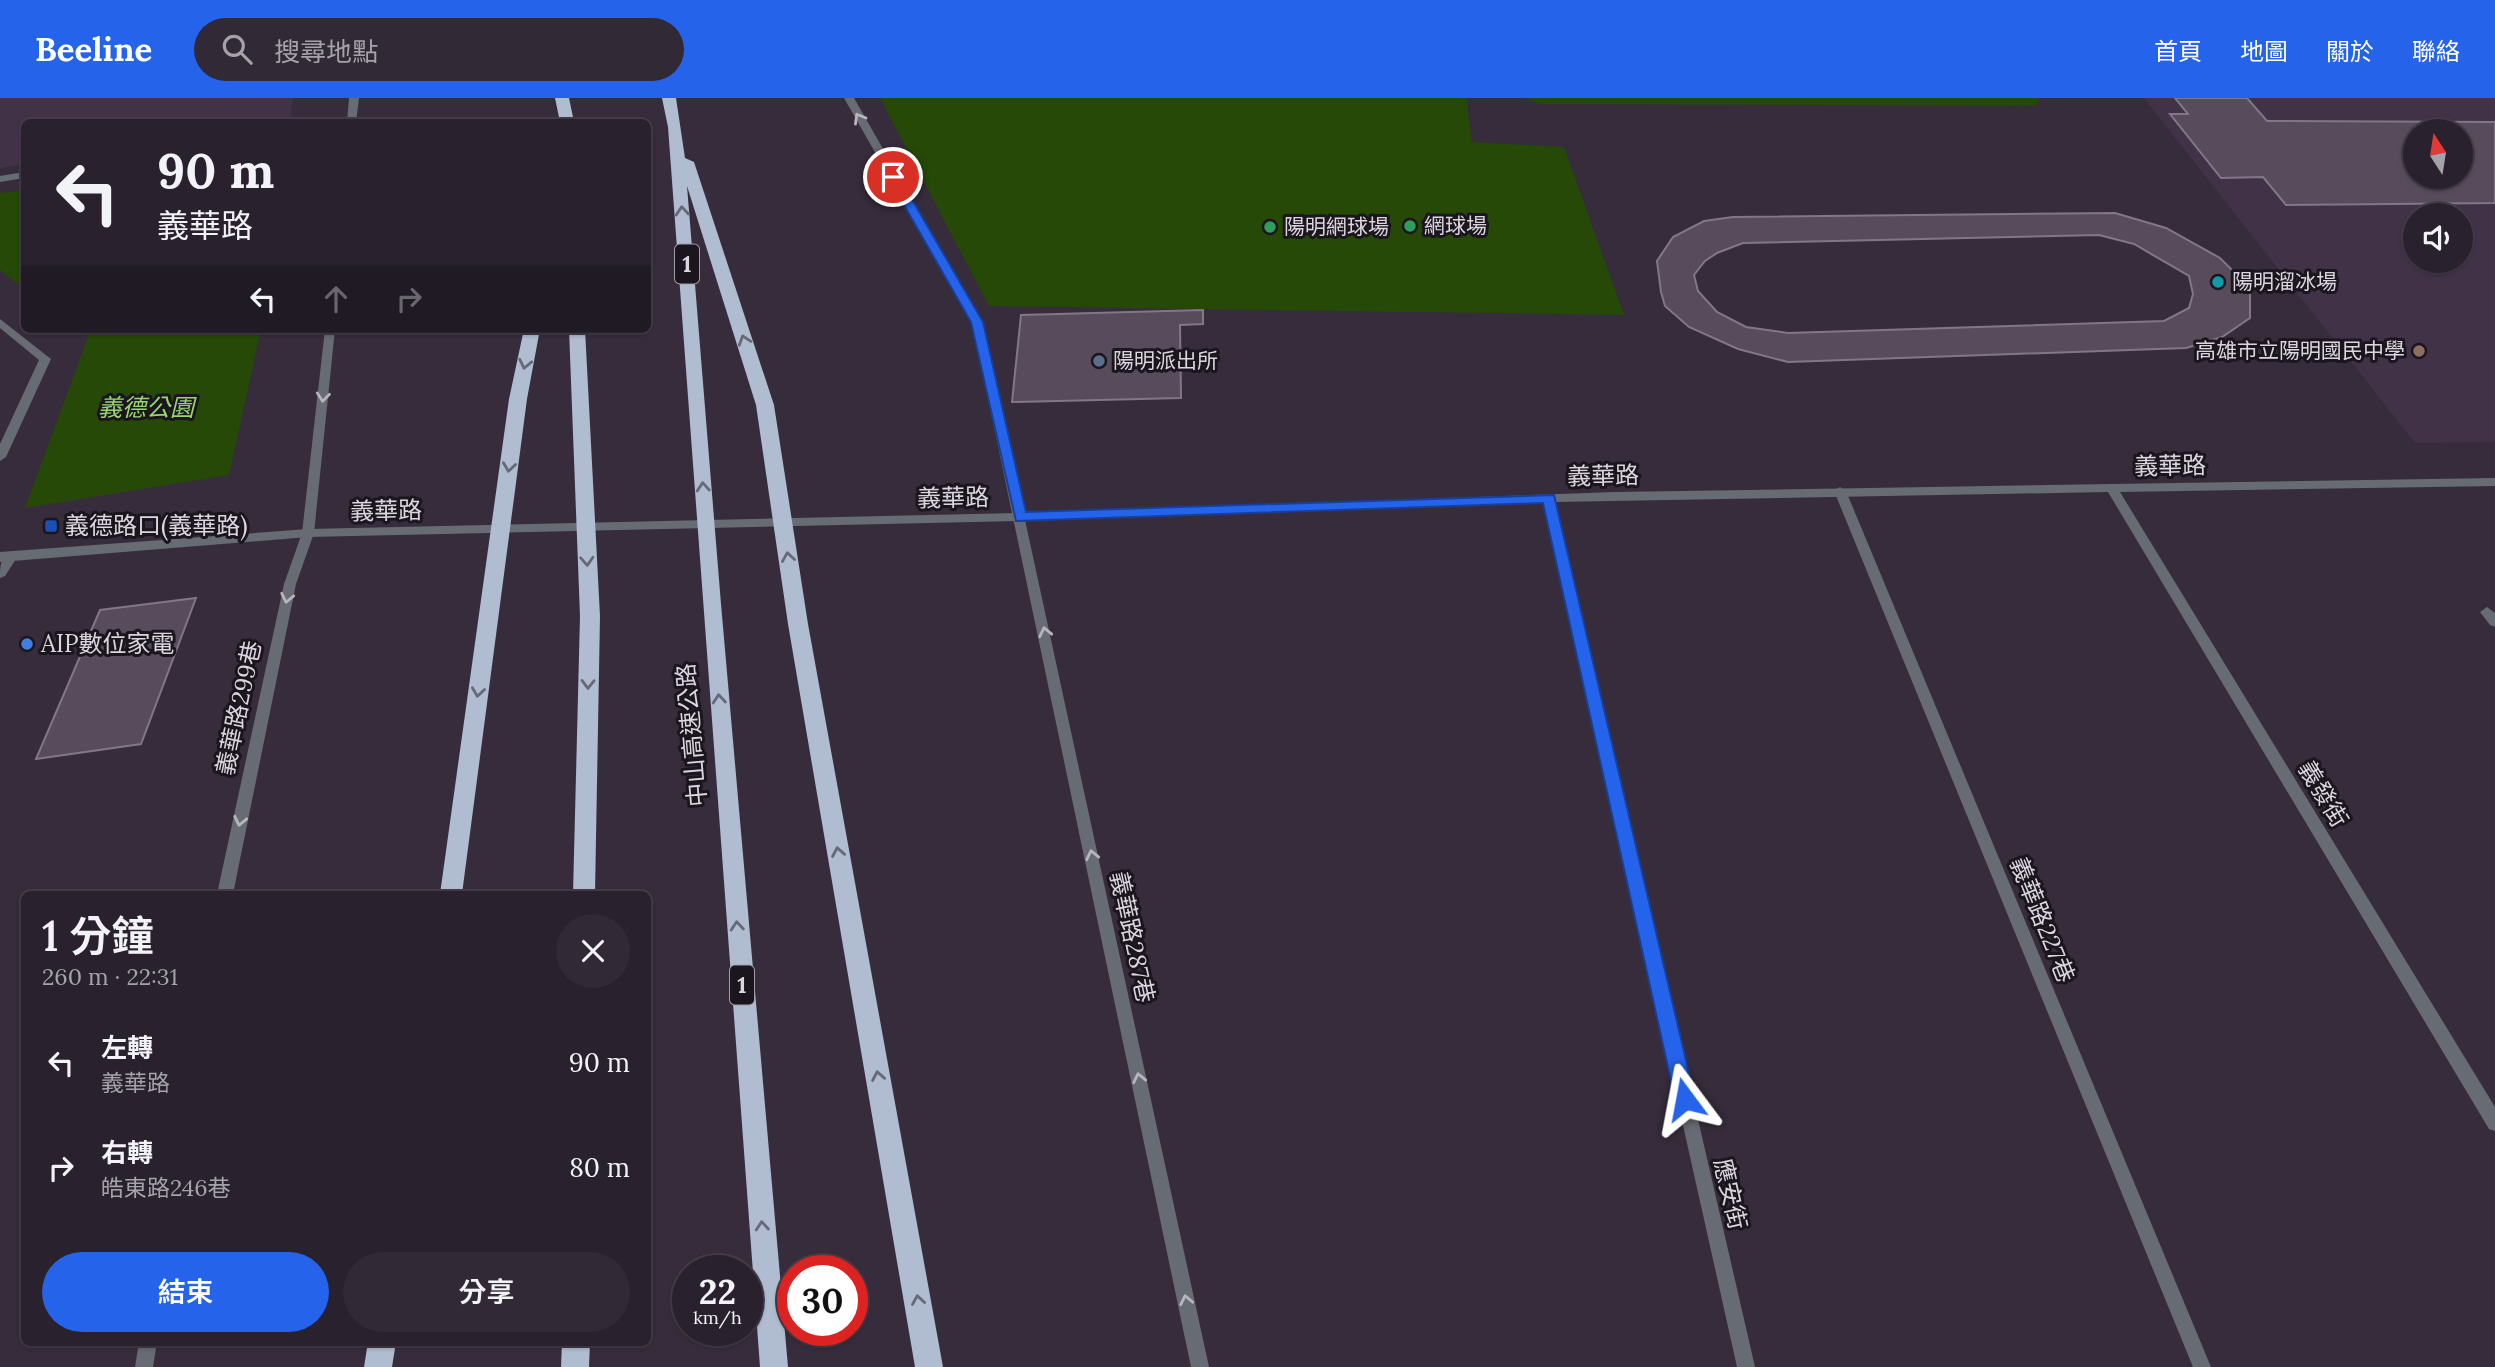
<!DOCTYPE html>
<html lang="zh-TW">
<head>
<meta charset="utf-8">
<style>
  :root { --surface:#29212d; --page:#312935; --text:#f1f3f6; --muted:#a5a3aa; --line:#453e49; --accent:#2563eb }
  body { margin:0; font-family:Lora,"Noto Sans TC",serif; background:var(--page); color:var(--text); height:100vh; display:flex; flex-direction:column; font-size:26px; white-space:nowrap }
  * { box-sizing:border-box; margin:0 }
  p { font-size:23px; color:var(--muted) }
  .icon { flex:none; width:38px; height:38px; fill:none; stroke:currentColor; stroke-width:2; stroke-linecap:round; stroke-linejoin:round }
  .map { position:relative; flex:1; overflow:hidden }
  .side { position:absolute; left:21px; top:793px; width:630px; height:455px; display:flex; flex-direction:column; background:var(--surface); border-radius:10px; box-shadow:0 2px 5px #0004,0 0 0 2px var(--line) }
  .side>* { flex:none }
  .guide { position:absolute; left:21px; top:21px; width:630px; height:214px; border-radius:10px; box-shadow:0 2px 5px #0004,0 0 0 2px var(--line); background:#29212d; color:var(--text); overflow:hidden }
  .needle { width:46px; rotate:348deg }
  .controls { position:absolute; left:2403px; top:21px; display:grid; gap:14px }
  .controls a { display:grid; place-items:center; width:70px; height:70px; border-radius:50%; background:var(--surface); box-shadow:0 2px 5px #0004,0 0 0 2px var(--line); font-size:35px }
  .speed { position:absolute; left:672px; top:1157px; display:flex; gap:14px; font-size:35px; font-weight:700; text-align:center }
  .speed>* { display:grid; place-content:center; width:91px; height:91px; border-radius:50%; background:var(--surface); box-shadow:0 2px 5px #0004,0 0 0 2px var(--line); line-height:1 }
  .speed small { font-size:18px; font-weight:400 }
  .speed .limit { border:10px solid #d22; background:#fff; color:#111 }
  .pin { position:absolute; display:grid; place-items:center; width:60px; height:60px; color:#fff; margin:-30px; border:4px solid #fff; border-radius:50%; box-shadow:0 2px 7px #0007 }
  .me { position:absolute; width:77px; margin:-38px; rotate:347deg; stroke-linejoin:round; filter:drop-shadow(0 0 5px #0008) }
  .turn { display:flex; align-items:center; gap:24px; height:147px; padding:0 21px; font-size:32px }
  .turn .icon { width:91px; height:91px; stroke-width:2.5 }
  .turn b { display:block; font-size:49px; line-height:60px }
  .lanes { display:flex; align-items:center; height:66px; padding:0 21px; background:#0003; justify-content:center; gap:35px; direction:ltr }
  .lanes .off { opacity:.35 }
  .round { display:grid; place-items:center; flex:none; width:74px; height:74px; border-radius:37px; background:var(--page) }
  .overview { display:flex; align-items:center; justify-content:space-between; height:119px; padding:0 21px }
  h1 { font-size:42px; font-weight:600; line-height:52px }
  .button { display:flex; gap:14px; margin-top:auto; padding:14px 21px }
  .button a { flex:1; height:80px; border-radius:42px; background:var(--accent); color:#fff; font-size:28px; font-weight:600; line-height:80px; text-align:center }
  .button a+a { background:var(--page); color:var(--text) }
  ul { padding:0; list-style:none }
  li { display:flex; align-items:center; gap:21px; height:105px; padding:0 21px }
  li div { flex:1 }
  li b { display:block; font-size:26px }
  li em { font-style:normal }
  header { display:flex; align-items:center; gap:42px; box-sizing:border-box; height:98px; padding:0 35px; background:var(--accent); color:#fff }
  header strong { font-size:33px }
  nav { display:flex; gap:38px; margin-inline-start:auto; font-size:24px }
  .search { width:490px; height:63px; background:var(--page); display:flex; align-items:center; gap:18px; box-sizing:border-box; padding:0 24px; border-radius:38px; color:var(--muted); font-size:26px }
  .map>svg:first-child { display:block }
  .built { fill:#413248; fill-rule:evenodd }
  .green { fill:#264907 }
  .building { fill:#574b5c; stroke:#827688; stroke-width:2; fill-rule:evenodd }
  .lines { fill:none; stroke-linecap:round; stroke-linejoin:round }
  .service { fill:#676b74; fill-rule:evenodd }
  .minor { fill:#676b74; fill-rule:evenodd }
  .motorway { fill:#b0bcd0; fill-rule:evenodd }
  .oneway { stroke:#b8b5bf }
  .oneway2 { stroke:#666977 }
  .route { fill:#2563eb; stroke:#184099; stroke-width:2 }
  .leisure-dot { fill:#2e9e5b; stroke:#1b161e; stroke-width:2.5 }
  .culture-dot { fill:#0f9aa8; stroke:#1b161e; stroke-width:2.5 }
  .education-dot { fill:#8d6e63; stroke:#1b161e; stroke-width:2.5 }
  .service-dot { fill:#5c6f8a; stroke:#1b161e; stroke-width:2.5 }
  .transit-dot { fill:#1a4fb4; stroke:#1b161e; stroke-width:2.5 }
  .shop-dot { fill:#3f7fe0; stroke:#1b161e; stroke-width:2.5 }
  .labels { text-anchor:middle; stroke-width:6; stroke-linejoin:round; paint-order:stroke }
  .far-poi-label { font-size:21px; fill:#dbd5df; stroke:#1b161e; text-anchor:start }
  .shield { fill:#1b161e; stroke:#a19ca5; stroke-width:2 }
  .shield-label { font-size:23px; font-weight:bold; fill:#dbd5df }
  .park-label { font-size:24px; font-style:italic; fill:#96d76b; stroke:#1b161e }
  .street-label { font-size:24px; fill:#dbd5df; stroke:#1b161e }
  .poi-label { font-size:24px; fill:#dbd5df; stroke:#1b161e; text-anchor:start }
</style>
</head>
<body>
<header>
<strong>Beeline</strong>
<div class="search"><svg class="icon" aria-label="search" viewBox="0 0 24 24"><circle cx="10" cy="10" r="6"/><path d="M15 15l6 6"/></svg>搜尋地點</div>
<nav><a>首頁</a><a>地圖</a><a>關於</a><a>聯絡</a></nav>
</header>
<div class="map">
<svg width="2495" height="1269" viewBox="0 0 2495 1269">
  <rect width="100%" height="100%" fill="#372c3c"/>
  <!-- built -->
  <g class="built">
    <path d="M0,0H293L290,24H24V66L0,70Z"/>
    <path d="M2144,0H2495V344L2415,345ZM2415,33H2460V79H2415ZM2415,117H2460V163H2415Z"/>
  </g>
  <!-- green -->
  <g class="green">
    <path d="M880,0H1466L1472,44L1564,49L1624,217L989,208Z"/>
    <path d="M1527,0H2039L2036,8L1539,6Z"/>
    <path d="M24,92V191L0,172V95Z"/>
    <path d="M78,231H261L229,377L25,410L88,239Z"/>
  </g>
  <!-- building -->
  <g class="building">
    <path d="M2175,0H2247L2267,23L2495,24V105L2286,107L2263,79L2221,80L2170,16H2188ZM2415,33H2460V79H2415Z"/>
    <path d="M2115,115L2166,130L2220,160L2250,190V220L2222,239L2186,250L1788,264L1738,251L1689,229L1665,208L1661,194L1657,163L1673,139L1704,123L1733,119ZM2099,137L2134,146L2189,178L2193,196L2189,210L2164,223L1788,235L1746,229L1717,214L1698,193L1694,177L1705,163L1717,155L1743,145Z"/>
    <path d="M1203,212V226L1180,227L1181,300L1012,304L1021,217Z"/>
    <path d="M196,500L141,646L36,661L100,512Z"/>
  </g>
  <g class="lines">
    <!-- service -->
    <g class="service">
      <path d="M349,0H359L356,24H347Z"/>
      <path d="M844,0H854L982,224L1209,1269H1191L972,224Z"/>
      <path d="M325,231H335L314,435L296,486L233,796H217L284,486L302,435Z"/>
      <path d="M1840,389L1846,393L2211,1269H2193L1834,393Z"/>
      <path d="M12,453L18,458L5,478L0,480C0,469 0,457 12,453Z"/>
      <path d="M2487,509L2495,515V529L2490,527L2480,514Z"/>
      <path d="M139,1244H157L153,1269H135Z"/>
    </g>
    <!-- minor -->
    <g class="minor">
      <path d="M24,74V80L0,84V78Z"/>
      <path d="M0,221L51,261L6,359L0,363V346L39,262L0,230Z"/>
      <path d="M2495,380V388L2120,394L2495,1009V1033L2489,1031L2108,394L1556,404L1755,1269H1737L1544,405L1021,423L308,439L0,464V454L308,431L1021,415L1615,394Z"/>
    </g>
    <!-- motorway -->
    <g class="motorway">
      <path d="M555,0H569L574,24H560Z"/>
      <path d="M662,0H676L685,60L694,64L774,307L808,526L943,1269H915L788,526L756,307L687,88L721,506L788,1269H760L668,29Z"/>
      <path d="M524,231H540L527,301L462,796H440L509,301Z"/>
      <path d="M569,231H585L600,518L595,796H573L580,518Z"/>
      <path d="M368,1244H396L392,1269H364Z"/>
      <path d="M562,1244H590L589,1269H561Z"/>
    </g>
  </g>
  <!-- one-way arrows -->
  <defs><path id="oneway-chevron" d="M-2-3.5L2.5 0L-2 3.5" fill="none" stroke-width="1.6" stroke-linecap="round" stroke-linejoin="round" transform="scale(1.75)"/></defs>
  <g class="oneway">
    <use href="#oneway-chevron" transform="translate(859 20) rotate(-120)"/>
    <use href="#oneway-chevron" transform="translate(323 299) rotate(96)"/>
    <use href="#oneway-chevron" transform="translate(287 500) rotate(102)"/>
    <use href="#oneway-chevron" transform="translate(1045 534) rotate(-102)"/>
    <use href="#oneway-chevron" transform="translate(240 723) rotate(102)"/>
    <use href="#oneway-chevron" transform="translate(1092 757) rotate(-102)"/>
    <use href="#oneway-chevron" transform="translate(1139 980) rotate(-102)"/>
    <use href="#oneway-chevron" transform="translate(1186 1202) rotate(-102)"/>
  </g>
  <g class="oneway2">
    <use href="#oneway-chevron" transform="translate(682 113) rotate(-95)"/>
    <use href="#oneway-chevron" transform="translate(744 242) rotate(-108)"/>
    <use href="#oneway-chevron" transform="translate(525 266) rotate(102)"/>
    <use href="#oneway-chevron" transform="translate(509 369) rotate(98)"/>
    <use href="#oneway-chevron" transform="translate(703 389) rotate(-94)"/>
    <use href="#oneway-chevron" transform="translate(788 459) rotate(-99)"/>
    <use href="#oneway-chevron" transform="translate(587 463) rotate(87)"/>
    <use href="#oneway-chevron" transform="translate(588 586) rotate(91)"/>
    <use href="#oneway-chevron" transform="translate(478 594) rotate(98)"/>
    <use href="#oneway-chevron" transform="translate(719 601) rotate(-95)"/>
    <use href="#oneway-chevron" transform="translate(838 754) rotate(-100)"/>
    <use href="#oneway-chevron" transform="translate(737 828) rotate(-95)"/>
    <use href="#oneway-chevron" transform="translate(878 978) rotate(-100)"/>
    <use href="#oneway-chevron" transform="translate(762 1128) rotate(-95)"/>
    <use href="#oneway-chevron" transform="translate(918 1202) rotate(-99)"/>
  </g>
  <!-- route -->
  <path class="route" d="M893,76L899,79L983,224L1026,414L1554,397L1695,1001L1692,1008L1685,1010L1678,1008L1675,1001L1543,405L1016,423L971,224L888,79Z"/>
  <!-- markers -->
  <g class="leisure-dot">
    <circle cx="1410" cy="128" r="7"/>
    <circle cx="1270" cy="129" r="7"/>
  </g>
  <circle class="culture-dot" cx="2218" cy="184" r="7"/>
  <circle class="education-dot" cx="2419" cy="253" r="7"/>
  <circle class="service-dot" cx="1099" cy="263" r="7"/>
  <rect class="transit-dot" x="44" y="421" width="14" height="14" rx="3.5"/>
  <circle class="shop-dot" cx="27" cy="546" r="7"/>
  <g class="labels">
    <!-- far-poi labels -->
    <g class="far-poi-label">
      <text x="1424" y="135">網球場</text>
      <text x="1284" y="136">陽明網球場</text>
      <text x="2232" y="191">陽明溜冰場</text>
      <text x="2405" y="260" text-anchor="end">高雄市立陽明國民中學</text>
      <text x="1113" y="270">陽明派出所</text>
    </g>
    <!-- shield labels -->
    <g class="shield">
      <rect x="675" y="146.5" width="24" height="39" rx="5"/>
      <rect x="730" y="867.5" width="24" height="39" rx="5"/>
    </g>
    <g class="shield-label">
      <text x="687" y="174">1</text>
      <text x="742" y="895">1</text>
    </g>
    <!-- park labels -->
    <g class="park-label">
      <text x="146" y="318">義德公園</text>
    </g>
    <!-- street labels -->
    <g class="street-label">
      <text transform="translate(2170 368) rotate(-1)" y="8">義華路</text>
      <text transform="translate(1603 378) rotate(-1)" y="8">義華路</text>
      <text transform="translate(953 400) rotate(-1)" y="8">義華路</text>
      <text transform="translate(386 413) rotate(-1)" y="8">義華路</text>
      <text transform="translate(239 610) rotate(-78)" y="8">義華路299巷</text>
      <text transform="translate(692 637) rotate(-95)" y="8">中山高速公路</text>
      <text transform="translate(2323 696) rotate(59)" y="8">義發街</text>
      <text transform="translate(2042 822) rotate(68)" y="8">義華路227巷</text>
      <text transform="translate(1132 839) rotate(78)" y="8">義華路287巷</text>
      <text transform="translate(1730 1096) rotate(77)" y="8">應安街</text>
    </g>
    <!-- poi labels -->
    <g class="poi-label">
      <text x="65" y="436">義德路口(義華路)</text>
      <text x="41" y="554">AIP數位家電</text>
    </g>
  </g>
</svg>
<div class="controls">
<a><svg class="needle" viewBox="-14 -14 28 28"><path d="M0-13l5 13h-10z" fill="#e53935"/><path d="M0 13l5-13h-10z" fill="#a5a3aa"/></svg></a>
<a><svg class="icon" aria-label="sound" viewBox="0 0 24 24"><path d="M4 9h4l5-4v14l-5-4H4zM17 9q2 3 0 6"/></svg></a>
</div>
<div class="speed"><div>22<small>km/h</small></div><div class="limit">30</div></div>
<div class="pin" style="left:893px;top:79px;background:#d93025"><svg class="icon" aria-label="arrive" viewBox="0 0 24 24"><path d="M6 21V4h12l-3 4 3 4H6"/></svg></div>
<svg class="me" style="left:1685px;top:1001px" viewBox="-20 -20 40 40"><path d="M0-17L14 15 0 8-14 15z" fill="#2563eb" stroke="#fff" stroke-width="4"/></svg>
<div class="guide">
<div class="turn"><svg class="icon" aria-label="left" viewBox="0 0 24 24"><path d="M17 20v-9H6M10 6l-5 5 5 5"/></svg><div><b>90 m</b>義華路</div></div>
<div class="lanes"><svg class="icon" aria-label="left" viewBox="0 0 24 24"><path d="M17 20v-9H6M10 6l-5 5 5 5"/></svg><svg class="icon off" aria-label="ahead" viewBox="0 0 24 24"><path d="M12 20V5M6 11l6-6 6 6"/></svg><svg class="icon off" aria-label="right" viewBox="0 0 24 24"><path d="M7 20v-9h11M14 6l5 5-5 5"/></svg></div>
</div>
<section class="side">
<div class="overview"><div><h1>1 分鐘</h1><p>260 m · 22:31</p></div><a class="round"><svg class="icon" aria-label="close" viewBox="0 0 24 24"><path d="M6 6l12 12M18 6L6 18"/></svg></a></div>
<ul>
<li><svg class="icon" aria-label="left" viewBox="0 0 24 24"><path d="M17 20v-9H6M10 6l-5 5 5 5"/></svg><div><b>左轉</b><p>義華路</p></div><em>90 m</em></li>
<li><svg class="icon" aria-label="right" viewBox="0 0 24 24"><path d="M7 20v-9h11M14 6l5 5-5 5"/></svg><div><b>右轉</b><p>皓東路246巷</p></div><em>80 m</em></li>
</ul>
<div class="button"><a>結束</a><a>分享</a></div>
</section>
</div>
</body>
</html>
